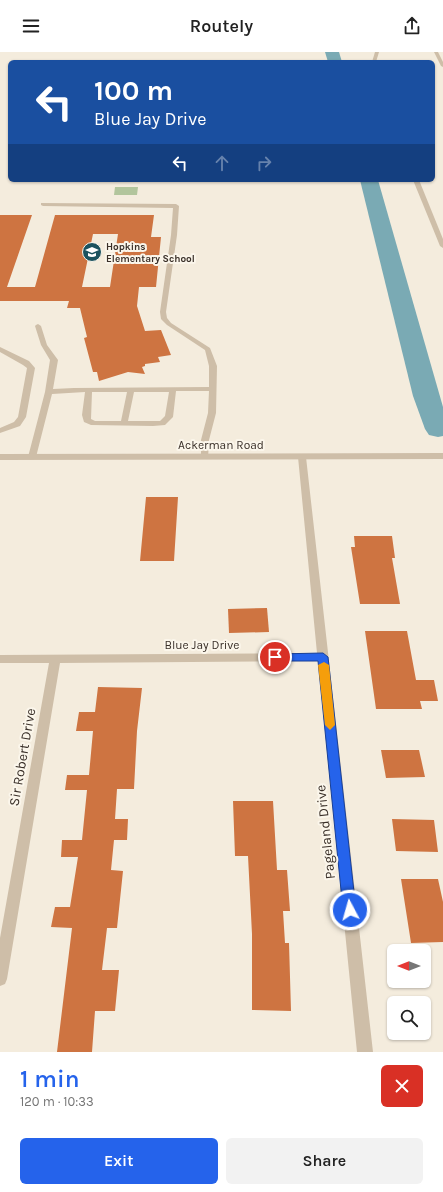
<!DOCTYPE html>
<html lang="en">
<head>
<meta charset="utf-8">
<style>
  :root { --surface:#fff; --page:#f2f2f2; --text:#222; --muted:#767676; --accent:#2563eb }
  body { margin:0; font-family:Karla,sans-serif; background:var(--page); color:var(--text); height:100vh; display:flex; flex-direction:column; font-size:15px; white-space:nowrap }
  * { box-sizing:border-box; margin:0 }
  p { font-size:13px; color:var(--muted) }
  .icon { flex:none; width:22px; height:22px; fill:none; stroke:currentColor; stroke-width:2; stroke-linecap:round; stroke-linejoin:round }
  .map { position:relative; height:1000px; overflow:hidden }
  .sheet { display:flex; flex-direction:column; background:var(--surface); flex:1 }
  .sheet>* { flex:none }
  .banner { position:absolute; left:8px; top:8px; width:427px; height:122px; border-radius:6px; box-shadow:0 1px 3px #0004; background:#1a4fa0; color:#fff; overflow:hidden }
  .needle { width:26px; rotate:270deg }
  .fabs { position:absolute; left:387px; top:892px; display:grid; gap:8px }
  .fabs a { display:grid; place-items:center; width:44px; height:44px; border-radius:6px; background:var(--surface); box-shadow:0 1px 3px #0004; font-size:20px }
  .pin { position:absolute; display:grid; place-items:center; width:34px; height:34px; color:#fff; margin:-17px; border:2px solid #fff; border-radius:50%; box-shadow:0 1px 4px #0007 }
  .me { position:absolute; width:44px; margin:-22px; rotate:354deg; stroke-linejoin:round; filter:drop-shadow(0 0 3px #0008) }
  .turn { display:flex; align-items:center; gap:14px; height:84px; padding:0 20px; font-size:18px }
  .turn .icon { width:52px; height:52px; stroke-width:2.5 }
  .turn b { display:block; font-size:28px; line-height:34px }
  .lanes { display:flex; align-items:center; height:38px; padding:0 20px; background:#0003; justify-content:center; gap:20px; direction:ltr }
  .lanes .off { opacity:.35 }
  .round { display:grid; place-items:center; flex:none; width:42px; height:42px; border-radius:6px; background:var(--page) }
  .overview { display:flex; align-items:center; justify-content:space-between; height:68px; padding:0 20px }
  h1 { font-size:24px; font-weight:600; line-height:30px; color:var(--accent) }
  .primary-button { display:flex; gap:8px; margin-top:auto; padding:8px 20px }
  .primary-button a { flex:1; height:46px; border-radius:6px; background:var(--accent); color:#fff; font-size:16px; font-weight:600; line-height:46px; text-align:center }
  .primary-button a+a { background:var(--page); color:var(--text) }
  header { display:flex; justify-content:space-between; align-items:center; height:52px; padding:0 20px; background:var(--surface); font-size:18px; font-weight:600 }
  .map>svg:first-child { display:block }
  .green { fill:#b2c59c }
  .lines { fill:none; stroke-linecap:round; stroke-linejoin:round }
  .river { fill:#7aaab4; fill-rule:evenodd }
  .building { fill:#ce7441; fill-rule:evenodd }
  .service { fill:#cebea8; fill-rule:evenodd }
  .minor { fill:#cebea8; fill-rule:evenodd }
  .tertiary { fill:#cebea8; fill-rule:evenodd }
  .route { fill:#2563eb; stroke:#184099 }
  .slow { fill:#f59e0b }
  .labels { text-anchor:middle; stroke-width:4; stroke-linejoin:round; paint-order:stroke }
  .far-poi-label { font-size:10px; font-weight:bold; fill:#3a3029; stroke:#fbf6eb; text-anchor:start }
  .street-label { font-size:12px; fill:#3a3029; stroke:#fbf6eb }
  .near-street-label { font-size:14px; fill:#3a3029; stroke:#fbf6eb }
</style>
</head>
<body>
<header><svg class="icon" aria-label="menu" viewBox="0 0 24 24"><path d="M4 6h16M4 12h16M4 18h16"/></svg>Routely<svg class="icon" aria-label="share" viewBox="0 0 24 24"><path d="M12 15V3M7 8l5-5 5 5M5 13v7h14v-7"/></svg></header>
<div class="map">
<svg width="443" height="1000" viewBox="0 0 443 1000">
  <rect width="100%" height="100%" fill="#f4ecdd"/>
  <!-- green -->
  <path class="green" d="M115,135H138L137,143H114Z"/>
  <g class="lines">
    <!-- river -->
    <g class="river">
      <path d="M325,0H339L342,10H328Z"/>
      <path d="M360,128H378L443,355V384L438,385L429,383L425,377L413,344Z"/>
    </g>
  </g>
  <!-- building -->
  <g class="building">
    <path d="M0,163H32L7,235H35L55,163H154L151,185H161L156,235H139L137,254L145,279L161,278L171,303L158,305L160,310L145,312V314L142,315L145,322L128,320L99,329L97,320H93L84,286L87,285L80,256H67L69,249H0ZM93,182H118L110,235H82Z"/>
    <path d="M146,445H178L174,509H140Z"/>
    <path d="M354,484H392L395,506H392L400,552H360L351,495H355Z"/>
    <path d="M267,556L269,580L229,581L228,557Z"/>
    <path d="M365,579H407L416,628H434L438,649H420L422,657H376Z"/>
    <path d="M98,635L142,636L137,679L134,737H117L115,767H128L127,788H114L111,818L123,819L117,876H107L102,918H119L115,959H95L92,1000H57L72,876L51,875L55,855H70L78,805H61L62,788H82L87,738H65L67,723H89L93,679H76L79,660H95Z"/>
    <path d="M381,698H419L425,725L386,726Z"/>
    <path d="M233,749H273L277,818H287L290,859H283L285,891H289L291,959L252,958V882L248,804H235Z"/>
    <path d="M392,767L434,768L438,800L396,799Z"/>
    <path d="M401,827H438L443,850V890L411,891Z"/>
  </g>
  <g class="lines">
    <!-- service -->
    <g class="service">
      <path d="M375,0H379L376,10H372Z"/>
      <path d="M434,0H438L443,10V15L441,14Z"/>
      <path d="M413,128H419L443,187V196L440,194Z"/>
      <path d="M41,151L176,152L179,154L177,183L166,260L167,266L171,271L210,296L217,314L216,361L209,388L208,407H205L201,405V388L208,361L209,339H176L173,365L165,373L153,374L91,373L84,370L82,363L85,340L52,342L36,405L32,407L28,405L45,340L50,308L41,293L35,274L36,273L38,272L41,274L47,293L58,308L53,337L74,336L209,335V314L205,298L167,273L161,267L160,260L171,183L173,156L43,154L41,153ZM92,340H127L121,369H95L91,367ZM134,340H169L165,364L160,369H128Z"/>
      <path d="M0,295L29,309L35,316L26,365L20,374L0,381V376L14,370L18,365L27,316L23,313L0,300Z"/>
    </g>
    <!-- minor -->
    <path class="minor" d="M302,402L306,405L373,1000H357L318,609L60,611L7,927L5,932L0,934V886L49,611H0V603L317,601L298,405Z"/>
    <!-- tertiary -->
    <path class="tertiary" d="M443,401V407L0,408V402Z"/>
  </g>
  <!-- route -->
  <path class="route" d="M323,601L328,605L356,858L354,862L350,864L345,862L343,858L318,609H275L270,605L275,602Z"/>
  <!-- slow -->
  <path class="slow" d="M324,610L329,613L335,673L330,678L325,673L318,613Z"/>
  <!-- icons -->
  <defs>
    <symbol id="school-disc" viewBox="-11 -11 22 22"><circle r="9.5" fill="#1b525f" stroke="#fbf6eb"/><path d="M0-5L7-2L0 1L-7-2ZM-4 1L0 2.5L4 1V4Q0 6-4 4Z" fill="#fff"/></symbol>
  </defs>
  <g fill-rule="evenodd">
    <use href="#school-disc" x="81" y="189" width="22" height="22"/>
  </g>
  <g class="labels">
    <!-- far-poi labels -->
    <g class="far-poi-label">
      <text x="106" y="198">Hopkins<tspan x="106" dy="12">Elementary School</tspan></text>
    </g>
    <!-- street labels -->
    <g class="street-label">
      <text x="221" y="397">Ackerman Road</text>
      <text x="202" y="597">Blue Jay Drive</text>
    </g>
    <!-- near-street labels -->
    <g class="near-street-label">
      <text transform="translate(22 705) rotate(-80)" y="5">Sir Robert Drive</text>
      <text transform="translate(325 780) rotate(-96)" y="5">Pageland Drive</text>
    </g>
  </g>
</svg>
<div class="fabs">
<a><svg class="needle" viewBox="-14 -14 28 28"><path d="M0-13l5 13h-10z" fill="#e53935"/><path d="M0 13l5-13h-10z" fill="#767676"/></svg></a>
<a><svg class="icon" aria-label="search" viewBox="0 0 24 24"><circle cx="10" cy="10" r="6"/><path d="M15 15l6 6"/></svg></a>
</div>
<div class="pin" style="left:275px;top:605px;background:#d93025"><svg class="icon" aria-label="arrive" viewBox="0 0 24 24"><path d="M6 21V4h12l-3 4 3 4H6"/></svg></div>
<svg class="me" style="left:350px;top:858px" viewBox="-20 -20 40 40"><circle r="17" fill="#2563eb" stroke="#fff" stroke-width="3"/><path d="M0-11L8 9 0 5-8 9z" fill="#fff"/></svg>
<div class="banner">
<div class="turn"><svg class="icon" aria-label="left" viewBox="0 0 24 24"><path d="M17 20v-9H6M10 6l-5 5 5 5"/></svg><div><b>100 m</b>Blue Jay Drive</div></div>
<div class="lanes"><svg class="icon" aria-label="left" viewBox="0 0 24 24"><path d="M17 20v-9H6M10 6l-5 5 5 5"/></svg><svg class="icon off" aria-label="ahead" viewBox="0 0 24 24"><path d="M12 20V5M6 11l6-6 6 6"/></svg><svg class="icon off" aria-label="right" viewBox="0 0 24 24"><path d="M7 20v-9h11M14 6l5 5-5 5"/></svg></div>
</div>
</div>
<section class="sheet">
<div class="overview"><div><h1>1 min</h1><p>120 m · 10:33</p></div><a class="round" style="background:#d93025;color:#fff"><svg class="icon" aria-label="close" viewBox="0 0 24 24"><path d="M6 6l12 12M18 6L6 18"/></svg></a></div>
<div class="primary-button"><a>Exit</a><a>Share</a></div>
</section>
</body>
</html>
